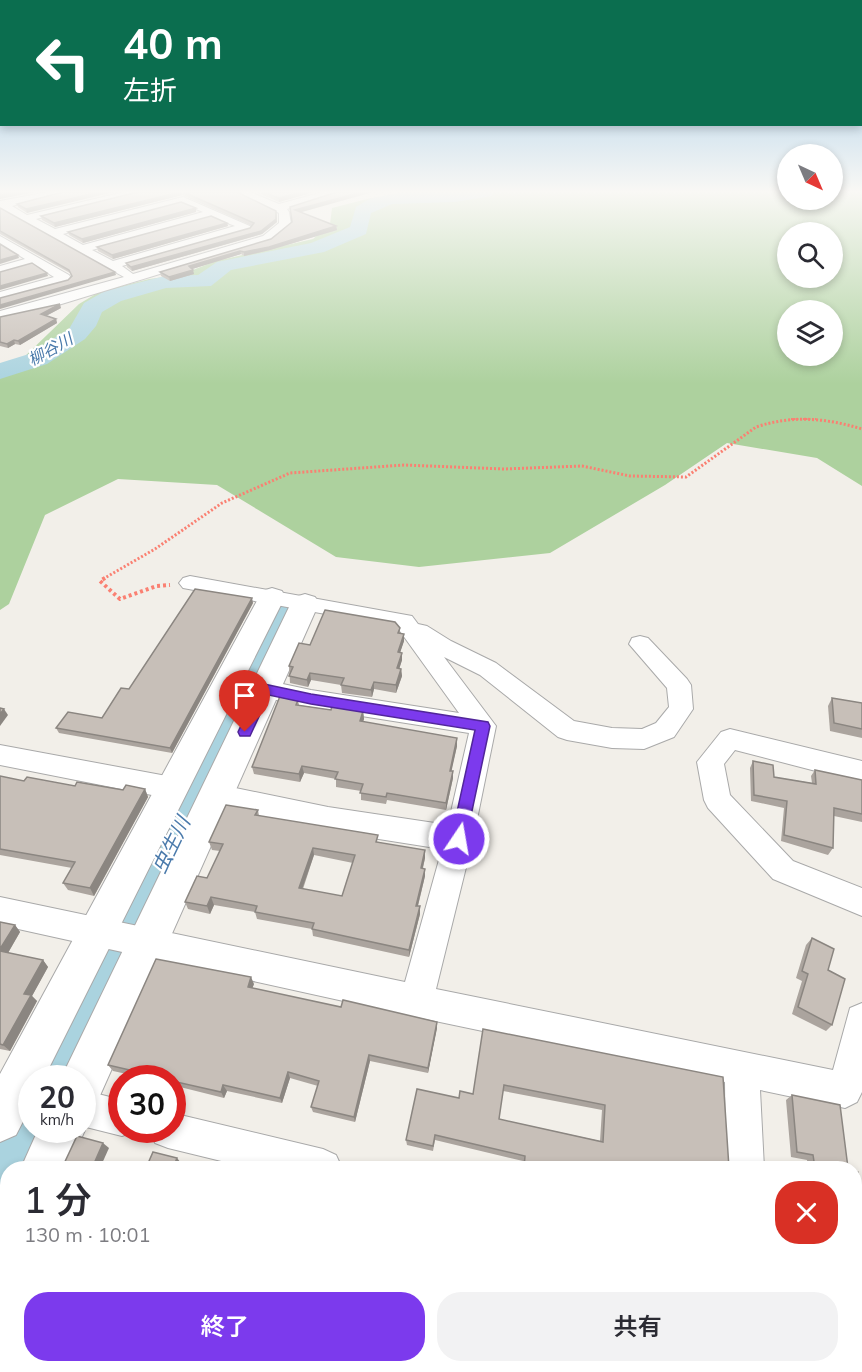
<!DOCTYPE html>
<html lang="ja">
<head>
<meta charset="utf-8">
<style>
  :root { --surface:#fff; --page:#f2f2f3; --text:#2b2b33; --muted:#7c7c81; --accent:#7c3aed }
  body { margin:0; font-family:Mulish,"Noto Sans JP",sans-serif; background:var(--page); color:var(--text); height:100vh; display:flex; flex-direction:column; font-size:22px; white-space:nowrap }
  * { box-sizing:border-box; margin:0 }
  p { font-size:20px; color:var(--muted) }
  .icon { flex:none; width:33px; height:33px; fill:none; stroke:currentColor; stroke-width:2; stroke-linecap:round; stroke-linejoin:round }
  .map { position:relative; flex:1; overflow:hidden }
  .panel { position:absolute; left:0px; top:1161px; width:862px; height:212px; display:flex; flex-direction:column; background:var(--surface); border-radius:24px 24px 0 0; box-shadow:0 3px 9px #0003 }
  .panel>* { flex:none }
  .hud { position:absolute; left:0px; top:0px; width:862px; height:126px; box-shadow:0 3px 9px #0003; background:#0b6e4f; color:#fff; overflow:hidden }
  .needle { width:39px; rotate:136deg }
  .buttons { position:absolute; left:777px; top:144px; display:grid; gap:12px }
  .buttons a { display:grid; place-items:center; width:66px; height:66px; border-radius:50%; background:var(--surface); box-shadow:0 3px 9px #0003; font-size:30px }
  .speed { position:absolute; left:18px; top:1065px; display:flex; gap:12px; font-size:30px; font-weight:700; text-align:center }
  .speed>* { display:grid; place-content:center; width:78px; height:78px; border-radius:50%; background:var(--surface); box-shadow:0 3px 9px #0003; line-height:1 }
  .speed small { font-size:15px; font-weight:400 }
  .speed .limit { border:9px solid #d22; background:#fff; color:#111 }
  .pin { position:absolute; display:grid; place-items:center; width:51px; height:51px; color:#fff; margin:-62px -26px; border-radius:50% 50% 50% 0; rotate:-45deg; box-shadow:0 0 6px #0007 }
  .pin .icon { rotate:45deg }
  .me { position:absolute; width:66px; margin:-33px; rotate:12deg; stroke-linejoin:round; filter:drop-shadow(0 0 4px #0008) }
  .turn { display:flex; align-items:center; gap:21px; height:126px; padding:0 24px; font-size:27px }
  .turn .icon { width:78px; height:78px; stroke-width:2.5 }
  .turn b { display:block; font-size:42px; line-height:51px }
  .round { display:grid; place-items:center; flex:none; width:63px; height:63px; border-radius:24px; background:var(--page) }
  .head { display:flex; align-items:center; justify-content:space-between; height:102px; padding:0 24px }
  h1 { font-size:36px; font-weight:600; line-height:45px }
  .cta { display:flex; gap:12px; margin-top:auto; padding:12px 24px }
  .cta a { flex:1; height:69px; border-radius:24px; background:var(--accent); color:#fff; font-size:24px; font-weight:600; line-height:69px; text-align:center }
  .cta a+a { background:var(--page); color:var(--text) }
  .map>svg:first-child { display:block }
  .forest { fill:#add19e; fill-rule:evenodd }
  .lines { fill:none; stroke-linecap:round; stroke-linejoin:round }
  .river { fill:#aad3df; fill-rule:evenodd }
  .minor-casing { stroke:#a9a9a9; stroke-width:2 }
  .tertiary-casing { stroke:#a9a9a9; stroke-width:2 }
  .path-far2 { stroke:#fa8072; stroke-width:2; stroke-dasharray:1.5 1.5; stroke-linecap:butt }
  .path-far1 { stroke:#fa8072; stroke-width:3; stroke-dasharray:2 2; stroke-linecap:butt }
  .path { stroke:#fa8072; stroke-width:4; stroke-dasharray:3 3; stroke-linecap:butt }
  .minor { fill:#fff; fill-rule:evenodd }
  .tertiary { fill:#fff; fill-rule:evenodd }
  .wall { fill:#aba49e; fill-rule:evenodd }
  .shaded-wall { fill:#8b8681 }
  .building { fill:#c7bfb8; stroke:#8b8681; stroke-width:1.5; fill-rule:evenodd }
  .route { fill:#7c3aed; stroke:#51269a; stroke-width:1.5 }
  .labels { text-anchor:middle; stroke-width:4.5; stroke-linejoin:round; paint-order:stroke }
  .far-water-label { font-size:16px; font-style:italic; fill:#4a7aab; stroke:#fff }
  .water-label { font-size:20px; font-style:italic; fill:#4a7aab; stroke:#fff }
</style>
</head>
<body>
<div class="map">
<svg width="862" height="1372" viewBox="0 0 862 1372">
  <rect width="100%" height="100%" fill="#f2efe9"/>
  <!-- forest -->
  <path class="forest" d="M457,192H787L788,200H832L833,192H862V486L817,458L727,443L665,485L550,553L419,567L336,557L217,485L118,479L45,515L9,604L0,610V370L18,363L79,304L99,292L149,279L180,275L216,261L313,239L330,224L332,208L371,198ZM788,232H832V278H788ZM788,310H832V356H788Z"/>
  <g class="lines">
    <!-- river -->
    <g class="river">
      <path d="M401,192H494L491,196L455,202L392,204L371,213L366,234L324,252L231,270L211,286L166,288L121,301L102,312L96,326L85,339L47,364L0,379V363L29,354L69,329L84,303L105,291L165,276L198,275L217,262L311,243L350,227L356,207L369,199Z"/>
      <path d="M286,600L299,603L305,612L82,1085V1078H32V1092L26,1078L34,1057L267,612L273,603Z"/>
      <path d="M32,1097V1130H62L44,1168H8V1198L0,1195V1125L10,1105Z"/>
    </g>
    <defs>
      <g id="minor">
        <path d="M48,192H67L12,206L27,215L124,192H142L36,219L55,229L183,197L252,227L250,229L122,266L133,274L263,236L279,223V213L236,192H250L279,204L323,192H340L287,209L289,212L291,224L271,240L55,306L0,319V311L124,277L0,208V201ZM182,203L203,212L83,245L63,234ZM212,217L235,226L113,261L92,250Z"/>
        <path d="M0,236L69,275L71,278L69,281L0,300V292L54,277L33,264L0,274V266L25,259L0,244Z"/>
        <path d="M190,576L412,616L418,624L427,626L451,641L496,663L574,721L612,728L642,729L656,723L669,707L667,688L629,644L632,638L640,636L648,638L687,679L691,685L693,709L674,737L644,749L612,748L567,740L558,737L480,675L444,657L496,726L473,839L436,989L833,1070L850,1008L862,1003V1092L857,1102L845,1108L760,1090L764,1168H726L725,1082L416,1017L0,925V897L405,982L442,849L328,831L216,806L206,803L202,795L206,787L216,784L328,807L448,825L469,733L311,708L255,695L252,689L255,683L264,680L311,690L459,713L397,627L183,588L179,583L183,578Z"/>
        <path d="M730,729L862,761V783L735,750L724,764L730,795L793,861L862,888V916L773,879L708,808L704,800L697,762L721,732Z"/>
        <path d="M0,745L172,777L181,780L185,788L181,796L172,799L0,765Z"/>
        <path d="M82,1090L122,1100V1130L135,1131L122,1136L82,1126Z"/>
        <path d="M172,1113L323,1149L336,1155L342,1168H250L168,1148L155,1143L150,1130H172Z"/>
        <path d="M0,1346L8,1348V1365H34L37,1372H0Z"/>
        <path d="M735,1365H777L778,1372H734Z"/>
      </g>
      <g id="tertiary">
        <path d="M272,588L282,591L285,597L44,1078H32V1104L16,1135L0,1142V1074L259,597L262,591Z"/>
        <path d="M305,594L315,597L319,603L98,1100L82,1106V1078H62L66,1068L291,603L295,597Z"/>
        <path d="M82,1125L85,1130L68,1168H21L38,1130H82Z"/>
        <path d="M8,1222V1286L0,1289V1226Z"/>
      </g>
    </defs>
    <!-- minor casing -->
    <use href="#minor" class="minor-casing"/>
    <!-- tertiary casing -->
    <use href="#tertiary" class="tertiary-casing"/>
    <!-- path-far2 -->
    <path class="path-far2" d="M791,419H816"/>
    <!-- path-far1 -->
    <path class="path-far1" d="M103,579L155,549L222,503L290,473L404,465L504,469L582,466L630,476L686,477L756,427C792,415 826,418 862,429"/>
    <!-- path -->
    <path class="path" d="M105,578L100,581L120,599L157,586L170,585"/>
    <!-- minor -->
    <use href="#minor" class="minor"/>
    <!-- tertiary -->
    <use href="#tertiary" class="tertiary"/>
  </g>
  <!-- wall -->
  <g class="wall">
    <path d="M63,192L27,213L18,207L17,204Z"/>
    <path d="M138,192H237L277,222L262,234L132,271L127,267L126,263L250,228L252,226L182,195L55,227L42,220L41,216Z"/>
    <path d="M256,192H314L279,202Z"/>
    <path d="M290,207L300,212L336,226L337,230L270,250L244,256L241,254L192,269L194,274L170,281L161,276L160,272L271,239L292,222Z"/>
    <path d="M0,208L116,275L68,280L71,276L70,273L0,234Z"/>
    <path d="M196,212L83,243L69,235L68,232Z"/>
    <path d="M227,223L228,226L113,259L98,251L97,247Z"/>
    <path d="M61,308L46,316L56,319L57,323L20,345L15,344L8,348L0,346V317Z"/>
    <path d="M253,603L172,753L59,733L56,728L102,718L129,689Z"/>
    <path d="M400,628V633L404,634V641L400,652L402,660L399,669H401L402,676L396,693L374,689L372,697L342,693L341,685L311,680L308,687L290,683L289,666L310,645Z"/>
    <path d="M832,698L862,703V738L830,731L828,706Z"/>
    <path d="M298,700L299,705L331,710L363,711L364,719L363,722L457,738V746L451,771H453V778L446,810L387,800L386,804L361,800V791L336,787V779L304,773L300,782L254,774L252,767Z"/>
    <path d="M753,761L774,777L812,783L811,776L815,770L862,780V822L834,816L833,848L828,855L781,841L784,808L751,801L750,768Z"/>
    <path d="M0,776L24,781L123,790L145,789L148,797L94,896L68,890L63,883L72,868L0,855Z"/>
    <path d="M258,810L259,816L379,842L425,858L423,868L425,876L418,906H420V914L409,957L313,936L312,929L257,919L255,912L214,905L210,914L188,909L185,902L207,878L220,851L212,850L209,842ZM314,855L353,863L342,896L303,889Z"/>
    <path d="M0,922L15,925L20,932L8,953L43,960L48,967L32,996L37,1001L10,1051L0,1049Z"/>
    <path d="M812,938L828,970L832,1025L826,1031L792,1014L802,981L796,978L806,945Z"/>
    <path d="M254,984L252,988L437,1028L428,1073L370,1061L355,1122L313,1112L311,1107L318,1086L290,1078L282,1103L227,1091L224,1098L172,1085V1078H145L113,1071L108,1065Z"/>
    <path d="M483,1029L729,1168H523V1161L435,1140L433,1151L407,1145L406,1140L459,1098L473,1094ZM503,1091L602,1110L600,1141L499,1119Z"/>
    <path d="M792,1095L848,1168H808L807,1160L791,1157L786,1100Z"/>
    <path d="M644,1365H739L738,1370L742,1372H662V1370Z"/>
    <path d="M841,1365H855L862,1372H842Z"/>
  </g>
  <!-- shaded-wall -->
  <g class="shaded-wall">
    <path d="M18,192H36L0,199V195Z"/>
    <path d="M100,192H114L27,213L26,209Z"/>
    <path d="M182,192V195L55,227L54,223Z"/>
    <path d="M302,192H314L279,202V198Z"/>
    <path d="M362,192H373L295,214V210Z"/>
    <path d="M196,208V212L83,243L82,239Z"/>
    <path d="M276,211L277,222L262,234L132,271L131,267L261,231Z"/>
    <path d="M227,223L228,226L113,259L112,255Z"/>
    <path d="M336,226L337,230L270,250L244,256V252Z"/>
    <path d="M240,251L241,254L189,270V266Z"/>
    <path d="M18,255L19,258L0,264V260Z"/>
    <path d="M193,270L194,274L170,281L169,277Z"/>
    <path d="M115,272L116,275L0,309V305Z"/>
    <path d="M47,273L48,276L0,290V286Z"/>
    <path d="M60,304L61,308L42,318L41,314Z"/>
    <path d="M56,319L57,323L20,345L18,341Z"/>
    <path d="M14,340L15,344L8,348L7,344Z"/>
    <path d="M252,598L253,603L172,753L170,748Z"/>
    <path d="M404,634V641L398,659V652Z"/>
    <path d="M402,653V660L397,676V668Z"/>
    <path d="M401,669L402,676L396,693V685Z"/>
    <path d="M310,673L311,680L308,687L307,680Z"/>
    <path d="M374,682V689L372,697L371,690Z"/>
    <path d="M4,709L8,715L0,726V714Z"/>
    <path d="M363,711L364,719L360,729V721Z"/>
    <path d="M457,738V746L450,778V771Z"/>
    <path d="M302,766L304,773L300,782L299,774Z"/>
    <path d="M453,771V778L446,810V803Z"/>
    <path d="M145,789L148,797L94,896L90,888Z"/>
    <path d="M313,848L314,855L300,895L299,888Z"/>
    <path d="M425,850V858L421,875V868Z"/>
    <path d="M425,869V876L416,913V906Z"/>
    <path d="M211,897L214,905L210,914L207,906Z"/>
    <path d="M420,906V914L409,957V950Z"/>
    <path d="M15,925L20,932L5,958L0,952V949Z"/>
    <path d="M43,960L48,967L32,996L37,1001L10,1051L3,1045L24,994Z"/>
    <path d="M251,977L254,984L250,994L248,987Z"/>
    <path d="M437,1022V1028L428,1073V1068Z"/>
    <path d="M369,1055L370,1061L355,1122L354,1117Z"/>
    <path d="M288,1072L290,1078L282,1103L280,1098Z"/>
    <path d="M223,1085L227,1091L224,1098L221,1092Z"/>
    <path d="M103,1143L109,1148L100,1168H92Z"/>
    <path d="M177,1158L181,1163L179,1168H173Z"/>
    <path d="M287,1365H291L289,1372H286Z"/>
  </g>
  <!-- building -->
  <g class="building">
    <path d="M0,192H18L0,195Z"/>
    <path d="M63,192H100L26,209L17,204Z"/>
    <path d="M138,192H180L54,223L41,216Z"/>
    <path d="M183,192H237L276,211V219L261,231L131,267L126,263L250,228L254,223Z"/>
    <path d="M263,192H302L279,198Z"/>
    <path d="M337,192H362L295,210L336,226L269,247L244,252L240,251L189,266L193,270L169,277L160,272L271,239L292,222L290,207Z"/>
    <path d="M181,202L196,208L82,239L68,232Z"/>
    <path d="M0,208L115,272L0,305V298L68,280L72,276L69,270L0,231Z"/>
    <path d="M211,216L227,223L112,255L97,247Z"/>
    <path d="M0,244L18,255L0,260Z"/>
    <path d="M32,263L47,273L0,286V272Z"/>
    <path d="M60,304L41,314L56,319L18,341L14,340L7,344L0,342V317Z"/>
    <path d="M195,589L252,598L170,748L56,728L68,712L102,718L121,688L129,689Z"/>
    <path d="M325,610L395,622L400,628L398,633L404,634L398,652L402,653L397,668L401,669L396,685L374,682L371,690L341,685L344,678L310,673L307,680L289,676L293,667L289,666L299,643L310,645Z"/>
    <path d="M280,696L298,700L296,705L331,710L332,706L363,711L360,721L457,738L450,771H453L446,803L387,793L386,797L360,793L363,784L335,779L338,772L302,766L299,774L252,767Z"/>
    <path d="M832,698L862,703V729L834,723Z"/>
    <path d="M0,708L4,709L0,714Z"/>
    <path d="M753,761L773,765L774,777L816,784L815,770L862,780V814L834,808L833,848L784,835L787,801L754,795Z"/>
    <path d="M0,776L24,781L27,777L75,786L77,782L123,790L126,785L145,789L90,888L63,883L75,862L0,849Z"/>
    <path d="M226,805L258,810L255,815L378,835L376,842L425,850L421,868L425,869L416,906H420L409,950L312,929L314,923L255,912L257,906L211,897L207,906L185,902L197,876L207,878L223,844L209,842ZM313,848L355,855L342,896L299,888Z"/>
    <path d="M0,922L15,925L0,949Z"/>
    <path d="M812,938L834,949L828,970L845,979L832,1025L798,1007L808,974L802,971Z"/>
    <path d="M0,951L43,960L24,994L31,995L3,1045L0,1044Z"/>
    <path d="M156,959L251,977L248,987L341,1007L343,1000L437,1022L428,1068L369,1055L354,1117L311,1107L319,1081L288,1072L280,1098L223,1085L221,1092L172,1081V1078H164L108,1065Z"/>
    <path d="M483,1029L723,1077L729,1168H524L525,1156L435,1135L433,1146L406,1140L417,1089L459,1098L460,1091L473,1094ZM504,1085L605,1105L603,1142L499,1119Z"/>
    <path d="M792,1095L840,1105L848,1168H815L813,1155L797,1152Z"/>
    <path d="M77,1136L103,1143L92,1168H62Z"/>
    <path d="M153,1152L177,1158L173,1168H146Z"/>
    <path d="M855,1171L858,1172L862,1196V1372H850L849,1365H855Z"/>
    <path d="M8,1277V1302L0,1300V1294Z"/>
    <path d="M238,1365H287L286,1372H257L238,1367Z"/>
    <path d="M331,1365H384L383,1372H329Z"/>
    <path d="M422,1365H548L547,1372H421Z"/>
    <path d="M654,1365H739L738,1370L742,1372H667V1368Z"/>
  </g>
  <!-- sky -->
  <linearGradient id="sky" x2="0" y2="1"><stop stop-color="#8fc0e4"/><stop offset="0.5" stop-color="#f9f8f5"/><stop offset="1" stop-color="#f9f8f5" stop-opacity="0"/></linearGradient>
  <rect width="862" height="384" fill="url(#sky)"/>
  <!-- route -->
  <path class="route" d="M264,684L311,694L488,722L490,726L465,844L459,846L454,844L451,839L475,730L311,704L269,695L250,736H240L238,732L258,689Z"/>
  <g class="labels">
    <!-- far-water labels -->
    <g class="far-water-label">
      <text transform="translate(50 349) rotate(-29)" y="6">柳谷川</text>
    </g>
    <!-- water labels -->
    <g class="water-label">
      <text transform="translate(171 845) rotate(-64)" y="7">虫生川</text>
    </g>
  </g>
</svg>
<div class="buttons">
<a><svg class="needle" viewBox="-14 -14 28 28"><path d="M0-13l5 13h-10z" fill="#e53935"/><path d="M0 13l5-13h-10z" fill="#7c7c81"/></svg></a>
<a><svg class="icon" aria-label="search" viewBox="0 0 24 24"><circle cx="10" cy="10" r="6"/><path d="M15 15l6 6"/></svg></a>
<a><svg class="icon" aria-label="layers" viewBox="0 0 24 24"><path d="M12 4l9 5-9 5-9-5zM3 14l9 5 9-5"/></svg></a>
</div>
<div class="speed"><div>20<small>km/h</small></div><div class="limit">30</div></div>
<div class="pin" style="left:245px;top:732px;background:#d93025"><svg class="icon" aria-label="arrive" viewBox="0 0 24 24"><path d="M6 21V4h12l-3 4 3 4H6"/></svg></div>
<svg class="me" style="left:459px;top:839px" viewBox="-20 -20 40 40"><circle r="17" fill="#7c3aed" stroke="#fff" stroke-width="3"/><path d="M0-11L8 9 0 5-8 9z" fill="#fff"/></svg>
<div class="hud">
<div class="turn"><svg class="icon" aria-label="left" viewBox="0 0 24 24"><path d="M17 20v-9H6M10 6l-5 5 5 5"/></svg><div><b>40 m</b>左折</div></div>
</div>
<section class="panel">
<div class="head"><div><h1>1 分</h1><p>130 m · 10:01</p></div><a class="round" style="background:#d93025;color:#fff"><svg class="icon" aria-label="close" viewBox="0 0 24 24"><path d="M6 6l12 12M18 6L6 18"/></svg></a></div>
<div class="cta"><a>終了</a><a>共有</a></div>
</section>
</div>
</body>
</html>
